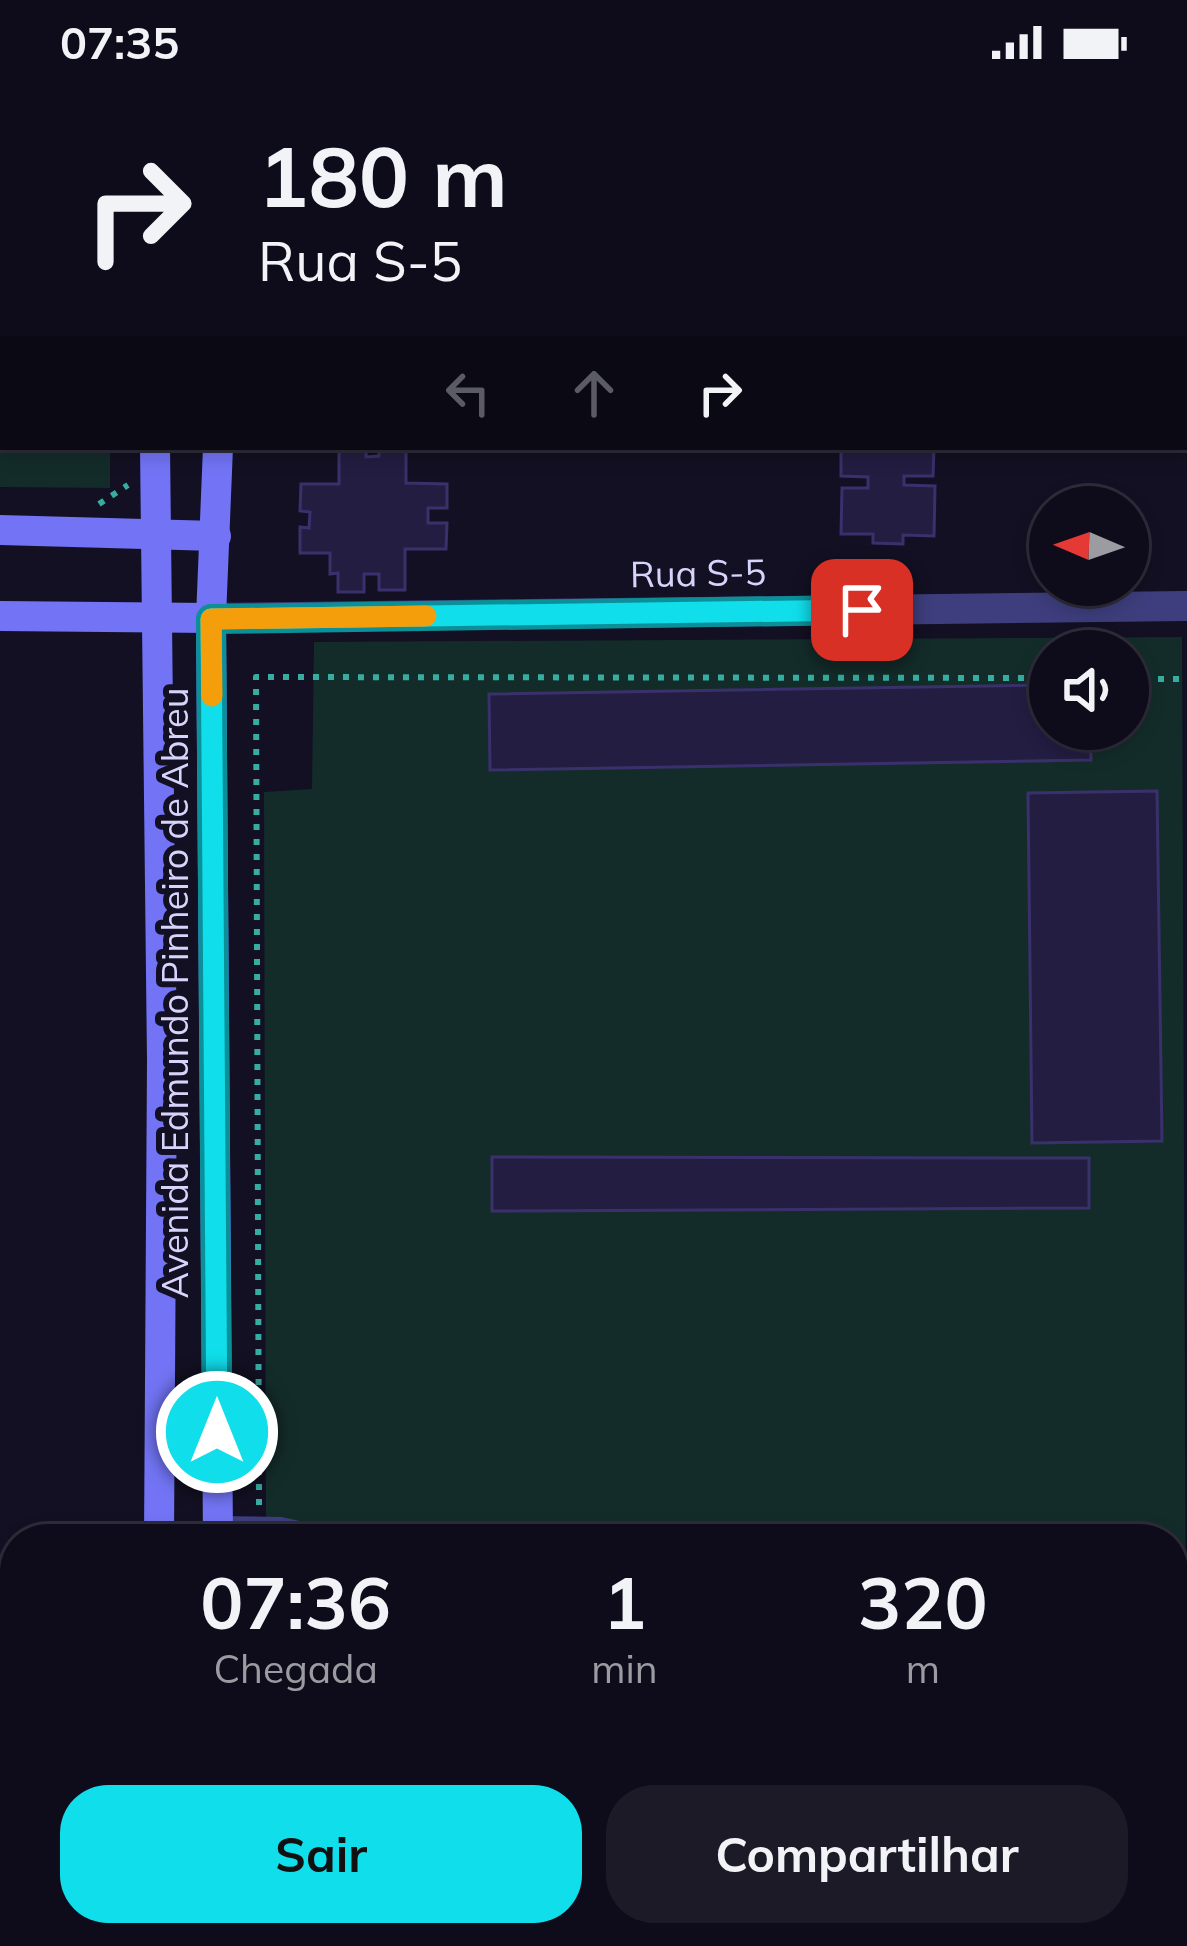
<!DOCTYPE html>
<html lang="pt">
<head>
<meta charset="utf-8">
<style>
  :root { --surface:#0e0c1a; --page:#1c1a27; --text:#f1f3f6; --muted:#9b9ba2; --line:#2e2c39; --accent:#11deeb }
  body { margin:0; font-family:Mulish,sans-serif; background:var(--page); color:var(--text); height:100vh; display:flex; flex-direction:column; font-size:45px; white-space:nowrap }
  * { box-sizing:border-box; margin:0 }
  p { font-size:39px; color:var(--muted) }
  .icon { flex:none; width:66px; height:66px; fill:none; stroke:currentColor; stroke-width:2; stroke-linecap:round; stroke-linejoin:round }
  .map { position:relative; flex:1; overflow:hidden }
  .side { position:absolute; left:0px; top:1440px; width:1188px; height:423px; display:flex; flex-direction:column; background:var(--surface); border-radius:48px 48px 0 0; box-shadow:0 6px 18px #0003,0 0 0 3px var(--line) }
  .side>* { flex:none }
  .banner { position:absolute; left:0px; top:0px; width:1188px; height:366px; box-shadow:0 6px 18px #0003,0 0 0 3px var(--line); background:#0e0c1a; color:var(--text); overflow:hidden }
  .needle { width:78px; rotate:272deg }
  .controls { position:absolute; left:1029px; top:402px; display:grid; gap:24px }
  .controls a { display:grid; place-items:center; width:120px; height:120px; border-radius:50%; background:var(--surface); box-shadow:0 6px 18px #0003,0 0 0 3px var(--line); font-size:60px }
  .pin { position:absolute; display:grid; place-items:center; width:102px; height:102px; color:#fff; margin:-51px; border-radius:24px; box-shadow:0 6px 18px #0006 }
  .me { position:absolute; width:132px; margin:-66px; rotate:0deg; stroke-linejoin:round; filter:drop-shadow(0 0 9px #0008) }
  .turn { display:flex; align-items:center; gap:42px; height:252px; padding:0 60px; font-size:54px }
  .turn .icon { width:156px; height:156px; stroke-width:2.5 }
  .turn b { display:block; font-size:84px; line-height:102px }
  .lanes { display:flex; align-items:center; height:114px; padding:0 60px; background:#0003; justify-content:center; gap:60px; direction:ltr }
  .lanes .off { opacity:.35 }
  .eta { display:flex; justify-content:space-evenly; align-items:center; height:204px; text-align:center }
  .eta b { font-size:72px; font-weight:700; line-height:84px }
  .primary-button { display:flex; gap:24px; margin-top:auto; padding:24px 60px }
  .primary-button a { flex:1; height:138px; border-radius:48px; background:var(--accent); color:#111; font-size:48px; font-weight:700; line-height:138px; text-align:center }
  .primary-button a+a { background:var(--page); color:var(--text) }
  .status { display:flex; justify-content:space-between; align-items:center; height:84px; padding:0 60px; background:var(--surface); direction:ltr }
  .status svg { height:33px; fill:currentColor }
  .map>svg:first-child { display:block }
  .green { fill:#132c2a; fill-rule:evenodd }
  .building { fill:#231d42; stroke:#3a316c; stroke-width:3 }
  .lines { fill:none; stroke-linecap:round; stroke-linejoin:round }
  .path { stroke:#37aca0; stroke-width:6; stroke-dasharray:6 9; stroke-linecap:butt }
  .service { stroke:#3e3e7e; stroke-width:16 }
  .minor { stroke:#3e3e7e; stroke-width:30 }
  .secondary { stroke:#7274f5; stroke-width:30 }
  .route-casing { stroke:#0b9099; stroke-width:30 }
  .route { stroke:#11deeb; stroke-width:21 }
  .slow { stroke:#f59e0b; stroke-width:21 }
  .labels { text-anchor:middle; stroke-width:12; stroke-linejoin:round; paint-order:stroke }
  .street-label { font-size:36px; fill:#d7d4fc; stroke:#121022 }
</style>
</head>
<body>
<div class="status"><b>07:35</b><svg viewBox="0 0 49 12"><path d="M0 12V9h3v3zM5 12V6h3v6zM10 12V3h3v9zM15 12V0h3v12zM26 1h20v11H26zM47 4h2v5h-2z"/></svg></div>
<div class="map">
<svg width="1187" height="1862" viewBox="0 0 1187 1862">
  <rect width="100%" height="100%" fill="#121022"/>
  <!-- green -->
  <g class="green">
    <path d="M0,0H104L3,3V363H110V404L0,403Z"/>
    <path d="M1182,553L1187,1862H270V1848H1173V1455H266L264,708L312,705L314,558ZM1050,567H1128V645H1050Z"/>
  </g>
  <!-- building -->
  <g class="building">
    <path d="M339,363H366V373L379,372V363H406V399L447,400V424H428V439H447L446,465H405V506H379V490H364V508H338V489L330,490V469H300V443L309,444L310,428L300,427L301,400H339Z"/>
    <path d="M841,363H934L933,392H904V401L935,402L934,452L903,451V460L873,459V450H841L842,404H868V393L841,392Z"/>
    <path d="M1050,601V645H1090L1091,676L490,686L489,610Z"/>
    <path d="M1157,707L1162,1057L1032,1059L1028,709Z"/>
    <path d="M492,1073L1089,1074V1124L492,1127Z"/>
    <rect x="0" y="1556" width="15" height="183"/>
    <path d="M0,1739H15V1848H70L0,1849Z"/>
    <path d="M92,1848L93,1862H0V1849Z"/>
    <rect x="366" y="1848" width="245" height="14"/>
  </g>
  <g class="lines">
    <!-- path -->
    <g class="path">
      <path d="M99,420L128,401"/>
      <path d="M1128,595H1187"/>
      <path d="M259,1421L256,593L1050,594"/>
      <path d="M262,1848V1862"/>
    </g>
    <!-- service -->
    <g class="service">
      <path d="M217,1440L281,1441L317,1449"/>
      <path d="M243,1451L284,1455"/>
      <path d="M317,1455V1449L443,1455"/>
    </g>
    <!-- minor -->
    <g class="minor">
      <path d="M1185,169H1187"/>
      <path d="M211,534L1187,522"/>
    </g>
    <!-- secondary -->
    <g class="secondary">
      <path d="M221,0V3"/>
      <path d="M155,3V0"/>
      <path d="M155,363L162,977L159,1455"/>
      <path d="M0,446L216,452"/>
      <path d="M0,532L211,534"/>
      <path d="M218,1455L211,534L218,363"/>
      <path d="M163,1848L164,1862"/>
      <path d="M221,1848V1862"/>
    </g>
  </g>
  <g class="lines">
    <defs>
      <path id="route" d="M217,1348L211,535L862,526"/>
    </defs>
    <!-- route casing -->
    <use href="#route" class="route-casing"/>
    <!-- route -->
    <use href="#route" class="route"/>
    <!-- slow -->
    <path class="slow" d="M212,612L211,535L426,532"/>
  </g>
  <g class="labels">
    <!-- street labels -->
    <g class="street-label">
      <text transform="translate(698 489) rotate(-1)" y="13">Rua S-5</text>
      <text transform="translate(175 909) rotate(-90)" y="13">Avenida Edmundo Pinheiro de Abreu</text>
    </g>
  </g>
</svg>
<div class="controls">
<a><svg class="needle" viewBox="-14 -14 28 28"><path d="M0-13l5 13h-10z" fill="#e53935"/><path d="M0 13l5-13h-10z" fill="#9b9ba2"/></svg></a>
<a><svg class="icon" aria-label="sound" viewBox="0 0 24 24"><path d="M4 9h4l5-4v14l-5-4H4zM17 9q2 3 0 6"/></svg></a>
</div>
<div class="pin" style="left:862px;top:526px;background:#d93025"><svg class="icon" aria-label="arrive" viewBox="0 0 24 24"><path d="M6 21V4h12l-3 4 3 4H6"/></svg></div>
<svg class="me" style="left:217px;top:1348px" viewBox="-20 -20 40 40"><circle r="17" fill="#11deeb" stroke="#fff" stroke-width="3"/><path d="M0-11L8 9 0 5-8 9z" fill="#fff"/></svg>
<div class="banner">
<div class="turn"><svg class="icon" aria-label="right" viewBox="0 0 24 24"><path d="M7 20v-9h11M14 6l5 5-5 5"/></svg><div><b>180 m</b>Rua S-5</div></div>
<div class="lanes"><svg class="icon off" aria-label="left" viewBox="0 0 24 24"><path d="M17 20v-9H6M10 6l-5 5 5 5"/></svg><svg class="icon off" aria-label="ahead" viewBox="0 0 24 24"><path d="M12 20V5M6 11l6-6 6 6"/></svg><svg class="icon" aria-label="right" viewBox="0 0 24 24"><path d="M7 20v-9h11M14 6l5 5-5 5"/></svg></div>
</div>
<section class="side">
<div class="eta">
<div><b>07:36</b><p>Chegada</p></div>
<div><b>1</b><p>min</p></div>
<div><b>320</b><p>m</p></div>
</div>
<div class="primary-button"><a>Sair</a><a>Compartilhar</a></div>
</section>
</div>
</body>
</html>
